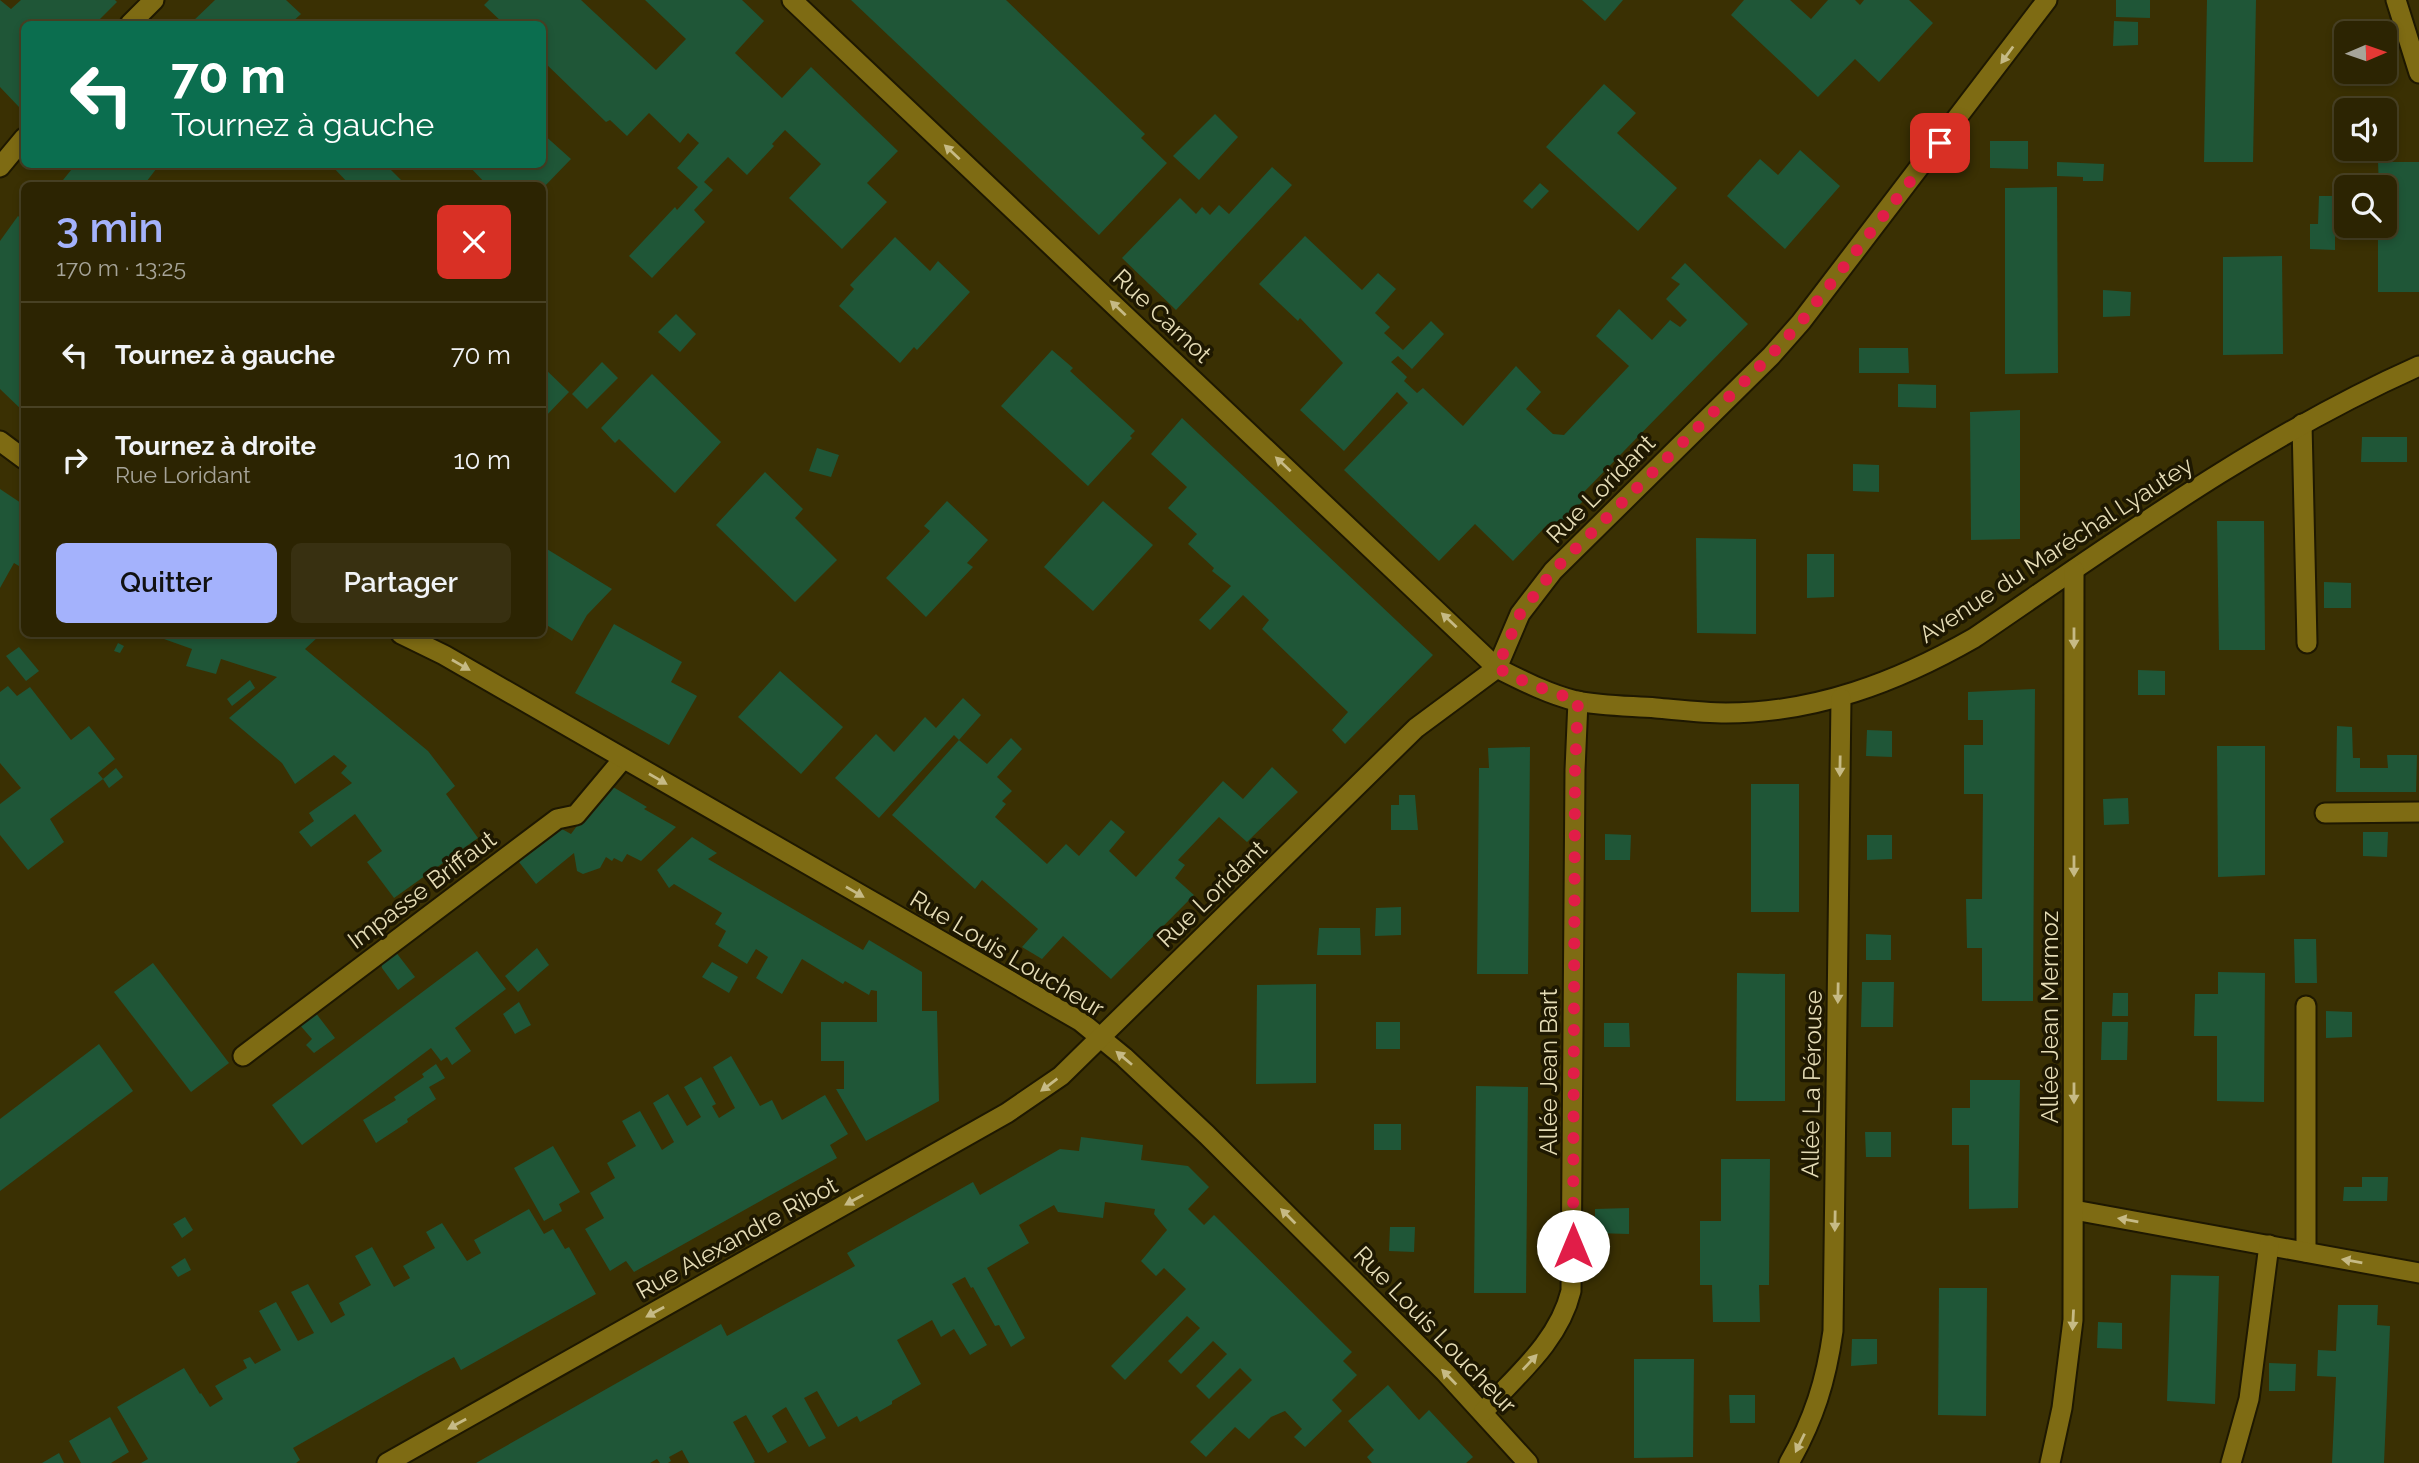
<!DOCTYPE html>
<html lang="fr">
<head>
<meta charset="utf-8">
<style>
  :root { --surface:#2c2402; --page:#383011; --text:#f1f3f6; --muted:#a6a499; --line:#484124; --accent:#a4b2fc }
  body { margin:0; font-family:Raleway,sans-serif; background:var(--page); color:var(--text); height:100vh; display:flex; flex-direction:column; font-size:26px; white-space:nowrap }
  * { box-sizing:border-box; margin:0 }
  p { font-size:23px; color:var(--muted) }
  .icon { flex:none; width:38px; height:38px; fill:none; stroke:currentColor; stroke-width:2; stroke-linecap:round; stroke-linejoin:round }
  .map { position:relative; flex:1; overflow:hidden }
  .panel { position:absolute; left:21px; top:182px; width:525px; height:455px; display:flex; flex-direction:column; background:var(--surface); border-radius:10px; box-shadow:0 4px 10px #0003,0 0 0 2px var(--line) }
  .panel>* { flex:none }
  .hud { position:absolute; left:21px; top:21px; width:525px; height:147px; border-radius:10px; box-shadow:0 4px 10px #0003,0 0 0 2px var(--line); background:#0b6e4f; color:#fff; overflow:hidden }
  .needle { width:46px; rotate:88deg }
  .controls { position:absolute; left:2334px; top:21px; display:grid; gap:14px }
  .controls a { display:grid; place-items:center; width:63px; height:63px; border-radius:10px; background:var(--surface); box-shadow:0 4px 10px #0003,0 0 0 2px var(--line); font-size:35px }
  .pin { position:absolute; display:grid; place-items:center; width:60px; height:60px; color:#fff; margin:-30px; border-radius:14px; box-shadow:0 4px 10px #0006 }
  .me { position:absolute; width:77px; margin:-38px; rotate:0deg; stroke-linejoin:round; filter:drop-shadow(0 0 5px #0008) }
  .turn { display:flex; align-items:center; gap:24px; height:147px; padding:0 35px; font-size:32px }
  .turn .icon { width:91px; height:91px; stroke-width:2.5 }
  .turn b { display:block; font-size:49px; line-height:60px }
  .round { display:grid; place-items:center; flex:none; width:74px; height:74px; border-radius:10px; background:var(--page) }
  .summary { display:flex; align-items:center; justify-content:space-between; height:119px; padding:0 35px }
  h1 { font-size:42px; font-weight:600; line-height:52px; color:var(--accent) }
  .primary-button { display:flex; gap:14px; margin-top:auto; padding:14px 35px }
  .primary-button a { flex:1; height:80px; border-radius:10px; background:var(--accent); color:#111; font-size:28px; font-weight:600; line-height:80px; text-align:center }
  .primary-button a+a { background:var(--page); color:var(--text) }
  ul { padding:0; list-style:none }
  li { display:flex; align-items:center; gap:21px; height:105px; padding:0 35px; border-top:2px solid var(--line) }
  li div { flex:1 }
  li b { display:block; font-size:26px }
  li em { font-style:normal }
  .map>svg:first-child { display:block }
  .building { fill:#1f5637 }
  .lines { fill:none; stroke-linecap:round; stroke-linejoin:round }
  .service-casing { stroke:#1e1801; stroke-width:23 }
  .minor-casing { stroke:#1e1801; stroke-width:23 }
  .service { stroke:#7e6b13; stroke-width:19 }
  .minor { stroke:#7e6b13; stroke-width:19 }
  .oneway { fill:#c6ba85 }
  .route { stroke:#e11d48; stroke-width:12; stroke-dasharray:0 21.6 }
  .labels { text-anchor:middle; stroke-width:7; stroke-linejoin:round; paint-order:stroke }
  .street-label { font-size:24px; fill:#e5dcb6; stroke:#1e1801 }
</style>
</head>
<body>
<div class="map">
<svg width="2419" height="1463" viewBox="0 0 2419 1463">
  <rect width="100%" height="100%" fill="#3a3003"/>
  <!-- building -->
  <g class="building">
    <path d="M0,0L11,9L21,0H115L117,2L95,24H24V101L19,107L0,87Z"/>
    <path d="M215,0H286L301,14L290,24H190Z"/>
    <path d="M489,0H581L656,70L686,39L645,0H742L764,21L735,53L782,98L811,67L898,151L867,183L887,202L842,249L789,198L821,164L785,130L772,144L774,146L747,175L728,157L704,182L713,190L694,210L705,222L652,278L629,256L675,207L677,210L698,187L677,168L699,143L688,133L680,143L649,113L627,136L610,120L606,122L542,60V24H504L484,5Z"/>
    <path d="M851,0H1006L1145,134L1141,138L1167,163L1099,235Z"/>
    <path d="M1582,0H1623L1605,21Z"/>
    <path d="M1744,0H1790L1811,19L1828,0H1855L1860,5L1864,0H1909L1933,23L1879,82L1855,59L1818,97L1731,15Z"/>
    <path d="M2116,0H2150V18L2116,17Z"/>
    <path d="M2207,0H2256L2253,162H2204Z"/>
    <path d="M2114,21L2138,22V45L2113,46Z"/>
    <path d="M1604,84L1636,113L1617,133L1677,188L1638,231L1546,147Z"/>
    <path d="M1215,114L1238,137L1199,180L1173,156Z"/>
    <path d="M542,133L571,159L542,189V186H488L467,164H542Z"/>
    <path d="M1990,141H2028V169L1990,168Z"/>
    <path d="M1800,150L1840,186L1785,249L1727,196L1760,159L1778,175Z"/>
    <path d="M2057,162L2104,164L2103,181H2083V177L2057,176Z"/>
    <path d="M2378,162H2419V292H2378V226H2385V187H2379Z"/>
    <path d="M76,164H160L143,186L139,183L137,186H69L63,180Z"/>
    <path d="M330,164H385L407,186H351Z"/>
    <path d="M1272,167L1292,185L1176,310L1122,258L1180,198L1196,214L1202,207L1210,215L1219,205L1229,214Z"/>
    <path d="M1540,183L1549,191L1532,209L1523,201Z"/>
    <path d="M2057,187L2058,373L2005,374V188Z"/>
    <path d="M2319,196H2335V250L2310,249V224H2318Z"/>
    <path d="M18,216L24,221V412L0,389V241Z"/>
    <path d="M1305,236L1362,290L1378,273L1396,289L1375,313L1390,327L1384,333L1403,350L1431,321L1444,334L1412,369L1398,356L1391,362L1407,377L1404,381L1417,393L1423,388L1463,426L1516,366L1541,392L1526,409L1553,434L1564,435L1629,366L1596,336L1619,309L1652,340L1670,320L1680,327L1687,320L1666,299L1680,284L1671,278L1685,263L1748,324L1582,494L1585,499L1554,530L1548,524L1513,561L1475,524L1439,561L1344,470L1408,403L1397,392L1344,451L1300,410L1343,363L1300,318L1298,321L1259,284Z"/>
    <path d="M895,237L930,271L938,261L970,292L917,350L914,347L900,363L839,306L854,289L850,285Z"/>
    <path d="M2282,256L2283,354L2223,355V257Z"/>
    <path d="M2103,290L2131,292L2130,316L2103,317Z"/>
    <path d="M676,314L696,334L680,352L658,332Z"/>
    <path d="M1859,348H1908L1909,373H1859Z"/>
    <path d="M1052,350L1073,368L1070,371L1135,431L1130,436L1132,438L1088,486L1001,406Z"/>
    <path d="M602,362L618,378L587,409L572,394Z"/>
    <path d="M542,366L569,392L542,420Z"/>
    <path d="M652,374L721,442L675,493L619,439L615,443L601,428Z"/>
    <path d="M1898,384L1936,385V408L1898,407Z"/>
    <path d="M2020,410V539L1971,540L1970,412Z"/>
    <path d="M1182,418L1433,655L1345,744L1332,730L1348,712L1262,629L1269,620L1243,595L1210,630L1199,620L1231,586L1212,571L1214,568L1188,544L1197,534L1168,508L1187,487L1151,454Z"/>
    <path d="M2362,437H2407V462H2361Z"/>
    <path d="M817,448L839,455L831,477L809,471Z"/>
    <path d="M1853,464L1879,465V492L1853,491Z"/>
    <path d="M765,472L803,509L795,518L837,560L795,602L716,525Z"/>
    <path d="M0,489L24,505V569L14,563L0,588Z"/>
    <path d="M947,501L988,540L967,563L973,567L926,617L886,578L930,531L924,526Z"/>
    <path d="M1103,501L1153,545L1093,611L1044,567Z"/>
    <path d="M2217,521H2264L2265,650H2219Z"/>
    <path d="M1696,538L1756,539V634L1697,633Z"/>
    <path d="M542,546L612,589L587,615L572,641L542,622Z"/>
    <path d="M1807,554H1834V597L1807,598Z"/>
    <path d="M2324,582L2351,583V608H2324Z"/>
    <path d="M614,624L682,662L671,682L697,696L669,745L575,693Z"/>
    <path d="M150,634H312L319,636L305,649L428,751L455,786L446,794L478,838L394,898L367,862L382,851L355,814L311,847L299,832L314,821L309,813L352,783L341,773L347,766L334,755L295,784L282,763L229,718L277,677L221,659L216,674L186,666L192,649Z"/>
    <path d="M118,643L124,646L120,653L114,651Z"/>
    <path d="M19,647L39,671L26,681L6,656Z"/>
    <path d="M2138,670L2165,671V695H2138Z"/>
    <path d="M780,671L843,727L801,774L738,717Z"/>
    <path d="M250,680L255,688L232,706L227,699Z"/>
    <path d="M8,686L17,696L30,687L71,740L89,726L115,759L98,773L103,779L50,819L64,842L28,870L0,835V804L21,788L0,763V692Z"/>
    <path d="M2035,689L2033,1001H1982V948H1967L1966,899H1982L1983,794H1964V745H1983V720H1968V692Z"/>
    <path d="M963,698L981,715L959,740L954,735L879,818L835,778L876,734L894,752L925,717L936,728Z"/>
    <path d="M2337,726L2352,727L2353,758H2360V768H2388L2387,755H2417L2416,792H2336Z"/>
    <path d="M1867,730L1892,731V757L1866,756Z"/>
    <path d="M1011,738L1022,749L997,777L1012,791L1002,801L1006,804L995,817L1047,864L1066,844L1079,856L1111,820L1125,832L1109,851L1136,877L1223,781L1243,799L1272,767L1298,792L1247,842L1219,817L1178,860L1185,865L1175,878L1194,895L1111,979L1063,936L1042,959L1022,947L1038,929L982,880L975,889L892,815L959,740L987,764Z"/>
    <path d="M2217,746H2265V875L2218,877Z"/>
    <path d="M1530,747L1528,974H1477L1479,768H1489L1488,748Z"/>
    <path d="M116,768L123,777L109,788L103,779Z"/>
    <path d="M608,784L647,807L644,809L676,827L641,861L627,854L622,862L614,858L612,861L606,857L600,868L583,874L577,871L574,853L536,884L519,862L562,829L571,834Z"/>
    <rect x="1751" y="784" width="48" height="128"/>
    <path d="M1399,795H1415L1418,830H1391V805H1399Z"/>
    <path d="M2128,798L2129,824L2104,825L2103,799Z"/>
    <path d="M2363,832H2388L2387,857L2363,856Z"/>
    <path d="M1605,834L1631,835L1630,860H1605Z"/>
    <path d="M1867,835H1892V859L1867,860Z"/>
    <path d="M692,837L717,853L708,859L863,950L869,940L922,972V1011H937L939,1101L866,1141L836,1089H844V1061H821V1022H877V991L871,990L869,995L845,981L843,984L802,959L782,994L756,978L768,957L756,949L747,964L718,946L726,931L715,924L722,913L674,884L669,888L657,870Z"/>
    <path d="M1401,907V935L1375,936L1376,908Z"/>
    <path d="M1319,928H1360L1361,955H1317Z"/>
    <path d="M1866,934L1891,935V960H1866Z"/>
    <path d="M2294,939H2316L2317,983H2295Z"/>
    <path d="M537,948L549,965L518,992L505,976Z"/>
    <path d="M395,951L415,977L398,990L382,968L381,962Z"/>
    <path d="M477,951L506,989L455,1028L471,1051L452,1065L447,1057L441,1061L431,1048L302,1145L272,1105Z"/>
    <path d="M712,962L738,977L729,993L702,977Z"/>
    <path d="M153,963L229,1063L191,1092L114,992Z"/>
    <path d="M2218,972L2265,973L2264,1102L2217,1101V1036H2194L2195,994H2218Z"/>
    <path d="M1737,973L1785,974V1101H1736Z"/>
    <path d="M1862,982H1894L1893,1027H1861Z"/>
    <path d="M1316,984V1083L1256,1084L1257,985Z"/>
    <path d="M2113,993H2128V1016H2112Z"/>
    <path d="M519,1002L531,1025L515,1034L503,1014Z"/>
    <path d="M2326,1011L2352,1012V1037L2326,1038Z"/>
    <path d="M315,1012L335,1038L314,1053L306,1045L312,1039L299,1024Z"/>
    <rect x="1376" y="1022" width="24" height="27"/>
    <path d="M2102,1022H2128L2127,1060H2101Z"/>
    <path d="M1604,1023H1629L1630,1047H1604Z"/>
    <path d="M99,1044L133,1091L0,1191V1119Z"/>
    <path d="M731,1056L760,1106L772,1100L782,1120L825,1095L848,1134L830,1145L837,1158L634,1272L626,1261L610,1271L585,1229L604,1218L590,1193L615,1178L607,1163L636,1146L622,1121L640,1111L662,1150L674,1142L653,1103L668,1094L687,1126L701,1117L684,1087L701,1077L716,1104L712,1106L719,1118L735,1108L713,1067Z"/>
    <path d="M436,1064L445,1078L429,1087L436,1099L407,1119L408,1122L376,1143L363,1120L396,1100L394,1097L424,1077L422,1074Z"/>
    <path d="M1970,1080H2020L2018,1208L1969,1209V1145H1952V1108H1970Z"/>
    <path d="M1476,1086L1528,1087L1526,1293H1474Z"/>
    <rect x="1374" y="1124" width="27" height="26"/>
    <path d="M1865,1132H1891V1157H1866Z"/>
    <path d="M1081,1137L1143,1145L1141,1160L1188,1166L1209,1187L1188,1209L1204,1225L1214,1215L1352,1352L1343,1361L1357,1375L1332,1400L1342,1411L1305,1447L1294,1437L1302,1429L1285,1411L1271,1417L1249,1439L1235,1427L1206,1457L1190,1442L1252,1380L1240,1368L1209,1399L1196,1386L1227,1354L1213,1341L1181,1374L1168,1361L1200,1328L1187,1316L1125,1380L1111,1366L1186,1289L1164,1268L1156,1276L1141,1261L1167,1230L1154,1214L1155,1209L1105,1202L1103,1218L1058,1212L1054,1205L1038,1214L1019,1225L1029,1243L987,1268L1025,1338L1011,1347L999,1325L995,1326L973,1287L971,1288L965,1277L952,1284L987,1345L970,1355L954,1329L941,1337L932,1320L897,1340L921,1384L892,1401V1404L860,1422L857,1416L838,1427L817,1391L804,1398L826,1438L809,1447L786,1407L772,1416L787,1442L768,1453L746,1415L733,1422L755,1462L753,1463H689L682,1450L669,1457L671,1461L668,1463H660L657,1459L650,1463H476L721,1324L727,1336L855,1266L847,1253L973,1182L980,1195L1060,1149L1079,1151Z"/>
    <path d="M553,1146L580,1192L559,1204L562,1211L544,1221L514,1168Z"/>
    <path d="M1721,1159H1770L1769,1285H1759L1760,1322H1713L1712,1285H1700V1221H1721Z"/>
    <path d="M2362,1177H2388L2387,1201H2343L2344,1187H2362Z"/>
    <path d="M1629,1208V1234L1595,1233V1209Z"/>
    <path d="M529,1209L544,1234L553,1229L565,1249L569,1247L596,1294L461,1370L454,1357L421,1375L293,1448L300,1460L296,1463H141L148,1459L117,1407L184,1368L200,1394L201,1393L210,1407L223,1399L215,1386L247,1368L243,1360L250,1357L255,1364L281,1350L259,1311L276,1302L298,1341L314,1333L291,1292L308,1284L331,1323L345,1315L339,1303L371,1285L355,1256L372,1247L394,1287L410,1278L403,1266L435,1248L426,1232L442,1223L467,1261L481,1253L474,1240Z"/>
    <path d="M185,1217L193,1230L182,1238L173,1224Z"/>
    <path d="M1390,1227H1415L1414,1252L1389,1251Z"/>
    <path d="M185,1258L191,1270L178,1277L171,1267Z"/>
    <path d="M2171,1275L2219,1276L2215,1404L2167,1401Z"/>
    <path d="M1939,1288H1987L1986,1416L1938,1415Z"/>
    <path d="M2338,1305H2378L2377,1325L2390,1326L2384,1463H2332L2336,1377L2317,1376L2318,1350L2336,1351Z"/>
    <path d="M2098,1322L2122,1323V1349L2097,1348Z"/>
    <path d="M1852,1339H1877V1364L1851,1366Z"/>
    <path d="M1634,1359H1694L1693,1457L1634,1458Z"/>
    <path d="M2269,1363L2296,1364L2295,1391H2269Z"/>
    <path d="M1388,1385L1419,1420L1429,1410L1473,1457L1466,1463H1372L1367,1457L1374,1450L1348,1421Z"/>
    <path d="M1729,1395H1755V1423H1730Z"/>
    <path d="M110,1417L129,1452L111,1463H81L69,1441Z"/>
    <path d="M59,1453L64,1463H42Z"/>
  </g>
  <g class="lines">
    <defs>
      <g id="service">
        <path d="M2302,424L2307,643"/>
        <path d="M2325,813L2419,812"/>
        <path d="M2306,1006V1252"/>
        <path d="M243,1056L557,819L576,815L623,759"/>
      </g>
      <g id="minor">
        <path d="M792,0L1497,668C1523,681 1548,694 1576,701C1602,706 1630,706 1656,708C1679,710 1703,713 1726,713C1815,713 1897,682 1974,638C2118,540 2259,437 2419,366"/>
        <path d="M2396,0L2419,73"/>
        <path d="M130,24L154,0"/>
        <path d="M0,167L24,138"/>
        <path d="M0,441L24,459"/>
        <path d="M401,634L444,655L1080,1021L1124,1057L1207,1135L1445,1372L1528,1463"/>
        <path d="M2074,1210L2419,1273"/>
        <path d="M1483,1412C1517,1375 1559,1341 1571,1291L1575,770L1578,701"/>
        <path d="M387,1463L1007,1113L1061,1076L1416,728L1497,668L1520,614L1553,571L1771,356L1801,322L2047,0"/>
        <path d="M1789,1463C1814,1419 1826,1381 1833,1331L1841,698"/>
        <path d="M2050,1463L2062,1408L2073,1320L2074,570"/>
        <path d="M2231,1463L2249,1399L2269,1245"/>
      </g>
    </defs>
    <!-- service casing -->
    <use href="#service" class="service-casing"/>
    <!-- minor casing -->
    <use href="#minor" class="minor-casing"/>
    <!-- service -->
    <use href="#service" class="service"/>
    <!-- minor -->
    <use href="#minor" class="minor"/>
  </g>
  <!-- one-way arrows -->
  <defs><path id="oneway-solid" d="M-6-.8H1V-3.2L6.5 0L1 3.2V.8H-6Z" transform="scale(1.75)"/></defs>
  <g class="oneway">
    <use href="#oneway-solid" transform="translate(2007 55) rotate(126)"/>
    <use href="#oneway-solid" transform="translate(952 152) rotate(-137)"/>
    <use href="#oneway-solid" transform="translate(1118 308) rotate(-137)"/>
    <use href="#oneway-solid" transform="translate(1283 464) rotate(-137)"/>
    <use href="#oneway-solid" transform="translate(1449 620) rotate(-137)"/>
    <use href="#oneway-solid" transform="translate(2074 638) rotate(90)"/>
    <use href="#oneway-solid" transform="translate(461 665) rotate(30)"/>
    <use href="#oneway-solid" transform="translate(1840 766) rotate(91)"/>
    <use href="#oneway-solid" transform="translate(658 779) rotate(30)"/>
    <use href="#oneway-solid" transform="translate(2074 866) rotate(90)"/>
    <use href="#oneway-solid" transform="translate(855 892) rotate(30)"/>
    <use href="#oneway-solid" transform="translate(1838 993) rotate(91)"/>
    <use href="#oneway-solid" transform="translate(1124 1058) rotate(-140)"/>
    <use href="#oneway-solid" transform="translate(1049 1085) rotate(143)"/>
    <use href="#oneway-solid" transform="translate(2074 1093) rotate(90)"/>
    <use href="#oneway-solid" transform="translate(854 1200) rotate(151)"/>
    <use href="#oneway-solid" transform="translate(1288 1216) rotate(-135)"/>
    <use href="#oneway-solid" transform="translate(2128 1220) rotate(-170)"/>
    <use href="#oneway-solid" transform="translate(1835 1221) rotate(91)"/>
    <use href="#oneway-solid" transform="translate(2352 1261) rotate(-170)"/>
    <use href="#oneway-solid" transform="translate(655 1312) rotate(151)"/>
    <use href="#oneway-solid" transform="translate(2073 1320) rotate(93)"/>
    <use href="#oneway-solid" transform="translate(1530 1362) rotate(-47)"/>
    <use href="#oneway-solid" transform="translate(1449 1377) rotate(-134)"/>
    <use href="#oneway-solid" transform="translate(457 1424) rotate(151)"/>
    <use href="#oneway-solid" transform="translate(1800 1443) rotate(116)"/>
  </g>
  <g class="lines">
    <!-- route -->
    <path class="route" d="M1573,1246L1575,770L1578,701L1530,684L1497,668L1520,614L1553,571L1770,356L1801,322L1940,143"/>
  </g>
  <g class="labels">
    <!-- street labels -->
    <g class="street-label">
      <text transform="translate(1162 316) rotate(43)" y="8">Rue Carnot</text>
      <text transform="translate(1601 489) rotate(-45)" y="8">Rue Loridant</text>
      <text transform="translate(2056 550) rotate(-33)" y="8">Avenue du Maréchal Lyautey</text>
      <text transform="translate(422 890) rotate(-37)" y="8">Impasse Briffaut</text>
      <text transform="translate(1212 894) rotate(-44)" y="8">Rue Loridant</text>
      <text transform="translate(1007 954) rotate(31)" y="8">Rue Louis Loucheur</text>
      <text transform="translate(2050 1017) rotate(-90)" y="8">Allée Jean Mermoz</text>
      <text transform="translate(1549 1072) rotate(-90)" y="8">Allée Jean Bart</text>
      <text transform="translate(1812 1084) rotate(-89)" y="8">Allée La Pérouse</text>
      <text transform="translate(737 1238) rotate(-29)" y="8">Rue Alexandre Ribot</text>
      <text transform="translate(1435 1330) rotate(46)" y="8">Rue Louis Loucheur</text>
    </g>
  </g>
</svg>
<div class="controls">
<a><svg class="needle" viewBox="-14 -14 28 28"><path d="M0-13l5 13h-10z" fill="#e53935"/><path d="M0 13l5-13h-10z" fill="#a6a499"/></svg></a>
<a><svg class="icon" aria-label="sound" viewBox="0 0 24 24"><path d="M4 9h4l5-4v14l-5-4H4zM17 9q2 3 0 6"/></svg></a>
<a><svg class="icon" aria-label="search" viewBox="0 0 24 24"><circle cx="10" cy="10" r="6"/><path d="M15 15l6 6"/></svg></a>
</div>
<div class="pin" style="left:1940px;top:143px;background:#d93025"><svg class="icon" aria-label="arrive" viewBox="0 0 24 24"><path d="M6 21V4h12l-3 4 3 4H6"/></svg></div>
<svg class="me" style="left:1573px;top:1246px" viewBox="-20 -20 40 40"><circle r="19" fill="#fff"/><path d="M0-13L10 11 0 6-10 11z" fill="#e11d48"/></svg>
<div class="hud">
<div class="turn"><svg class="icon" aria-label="left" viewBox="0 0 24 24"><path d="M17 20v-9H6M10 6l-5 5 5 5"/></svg><div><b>70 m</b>Tournez à gauche</div></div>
</div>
<section class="panel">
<div class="summary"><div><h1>3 min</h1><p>170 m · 13:25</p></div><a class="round" style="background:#d93025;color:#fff"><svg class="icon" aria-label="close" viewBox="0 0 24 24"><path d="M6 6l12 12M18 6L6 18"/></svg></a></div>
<ul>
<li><svg class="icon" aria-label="left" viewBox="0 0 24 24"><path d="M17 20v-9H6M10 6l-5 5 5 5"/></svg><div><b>Tournez à gauche</b></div><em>70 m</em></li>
<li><svg class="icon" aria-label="right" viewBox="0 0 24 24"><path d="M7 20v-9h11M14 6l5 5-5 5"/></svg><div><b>Tournez à droite</b><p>Rue Loridant</p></div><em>10 m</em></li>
</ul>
<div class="primary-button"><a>Quitter</a><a>Partager</a></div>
</section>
</div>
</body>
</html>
